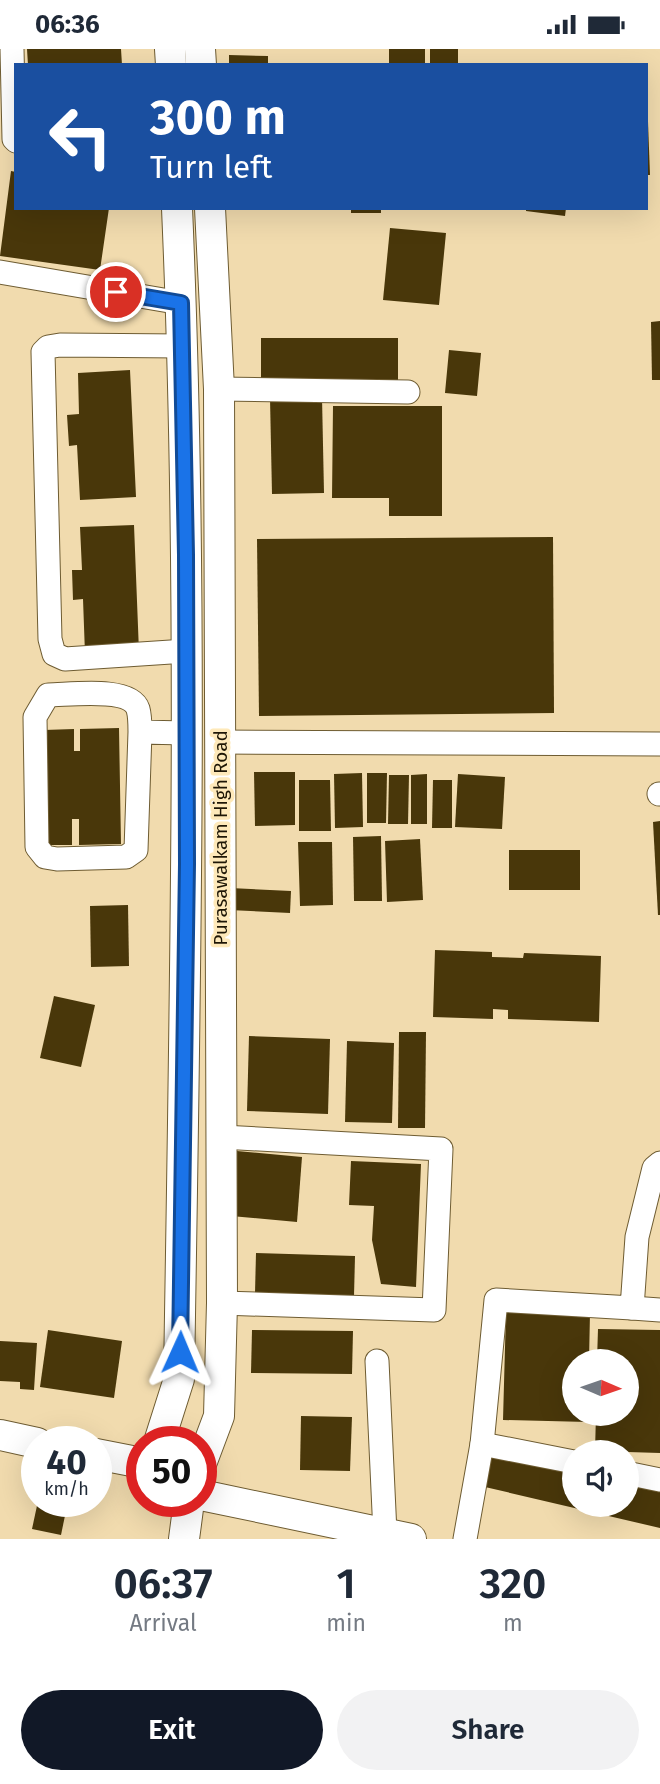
<!DOCTYPE html>
<html lang="en">
<head>
<meta charset="utf-8">
<style>
  :root { --surface:#fff; --page:#f2f2f3; --text:#1f2937; --muted:#747a83; --accent:#111827 }
  body { margin:0; font-family:"Fira Sans",sans-serif; background:var(--page); color:var(--text); height:100vh; display:flex; flex-direction:column; font-size:26px; white-space:nowrap }
  * { box-sizing:border-box; margin:0 }
  p { font-size:23px; color:var(--muted) }
  .icon { flex:none; width:38px; height:38px; fill:none; stroke:currentColor; stroke-width:2; stroke-linecap:round; stroke-linejoin:round }
  .map { position:relative; height:1490px; overflow:hidden }
  .panel { display:flex; flex-direction:column; background:var(--surface); flex:1 }
  .panel>* { flex:none }
  .top-card { position:absolute; left:14px; top:14px; width:634px; height:147px; border-radius:0px; box-shadow:0 7px 28px #0002; background:#1a4fa0; color:#fff; overflow:hidden }
  .needle { width:46px; rotate:92deg }
  .controls { position:absolute; left:562px; top:1300px; display:grid; gap:14px }
  .controls a { display:grid; place-items:center; width:77px; height:77px; border-radius:50%; background:var(--surface); box-shadow:0 7px 28px #0002; font-size:35px }
  .speed { position:absolute; left:21px; top:1377px; display:flex; gap:14px; font-size:35px; font-weight:700; text-align:center }
  .speed>* { display:grid; place-content:center; width:91px; height:91px; border-radius:50%; background:var(--surface); box-shadow:0 7px 28px #0002; line-height:1 }
  .speed small { font-size:18px; font-weight:400 }
  .speed .limit { border:10px solid #d22; background:#fff; color:#111 }
  .pin { position:absolute; display:grid; place-items:center; width:60px; height:60px; color:#fff; margin:-30px; border:4px solid #fff; border-radius:50%; box-shadow:0 2px 7px #0007 }
  .me { position:absolute; width:77px; margin:-38px; rotate:1deg; stroke-linejoin:round; filter:drop-shadow(0 0 5px #0008) }
  .turn { display:flex; align-items:center; gap:24px; height:147px; padding:0 21px; font-size:32px }
  .turn .icon { width:91px; height:91px; stroke-width:2.5 }
  .turn b { display:block; font-size:49px; line-height:60px }
  .eta { display:flex; justify-content:space-evenly; align-items:center; height:119px; text-align:center }
  .eta b { font-size:42px; font-weight:600; line-height:49px }
  .cta { display:flex; gap:14px; margin-top:auto; padding:14px 21px }
  .cta a { flex:1; height:80px; border-radius:42px; background:var(--accent); color:#fff; font-size:28px; font-weight:600; line-height:80px; text-align:center }
  .cta a+a { background:var(--page); color:var(--text) }
  .status { display:flex; justify-content:space-between; align-items:center; height:49px; padding:0 35px; background:var(--surface); direction:ltr }
  .status svg { height:19px; fill:currentColor }
  .map>svg:first-child { display:block }
  .building { fill:#49370a }
  .lines { fill:none; stroke-linecap:round; stroke-linejoin:round }
  .minor-casing { stroke:#6e5c32; stroke-width:25 }
  .major-casing { stroke:#6e5c32; stroke-width:32 }
  .minor { stroke:#fff; stroke-width:23 }
  .major { stroke:#fff; stroke-width:30 }
  .route-casing { stroke:#114b97; stroke-width:18 }
  .route { stroke:#1a73e8; stroke-width:12 }
  .labels { text-anchor:middle; stroke-width:7; stroke-linejoin:round; paint-order:stroke }
  .street-label { font-size:19px; fill:#1e1605; stroke:#fee9ba }
</style>
</head>
<body>
<div class="status"><b>06:36</b><svg viewBox="0 0 49 12"><path d="M0 12V9h3v3zM5 12V6h3v6zM10 12V3h3v9zM15 12V0h3v12zM26 1h20v11H26zM47 4h2v5h-2z"/></svg></div>
<div class="map">
<svg width="660" height="1490" viewBox="0 0 660 1490">
  <rect width="100%" height="100%" fill="#f1dbae"/>
  <!-- building -->
  <g class="building">
    <path d="M27,0H121L122,16H28Z"/>
    <rect x="389" y="0" width="36" height="16"/>
    <rect x="430" y="0" width="28" height="16"/>
    <path d="M229,6L268,7V16H229Z"/>
    <path d="M646,73H648L650,126H646Z"/>
    <path d="M11,122L16,123V159H109L100,221L0,207Z"/>
    <rect x="351" y="159" width="30" height="5"/>
    <path d="M526,159H566L565,167L526,162Z"/>
    <path d="M390,179L446,184L439,256L383,251Z"/>
    <path d="M660,272V331H652L651,273Z"/>
    <rect x="261" y="289" width="137" height="42"/>
    <path d="M449,301L481,304L477,347L445,344Z"/>
    <path d="M130,321L136,448L80,451L77,396L69,397L67,366L79,365L78,324Z"/>
    <path d="M322,348L324,444L272,445L270,349Z"/>
    <path d="M333,357H442V467H389V449H332Z"/>
    <path d="M134,476L139,603L85,605L83,550L73,551L72,521H82L80,478Z"/>
    <path d="M553,488L554,664L259,667L257,490Z"/>
    <path d="M119,679L121,795L79,796V770H72V796H47L44,681L74,680V702H80V680Z"/>
    <path d="M254,723H295V776L255,777Z"/>
    <path d="M362,724L363,778L335,779L334,725Z"/>
    <path d="M367,724H387L386,774H367Z"/>
    <path d="M427,725V775H411V726Z"/>
    <path d="M458,725L505,728L502,780L455,778Z"/>
    <path d="M389,726H409L408,775H388Z"/>
    <path d="M299,731H330L331,782H299Z"/>
    <path d="M433,731H452V779H432Z"/>
    <path d="M660,772V866H658L653,773Z"/>
    <path d="M381,787L382,852H354L353,788Z"/>
    <path d="M420,790L423,851L387,853L385,792Z"/>
    <path d="M298,793H332L333,856L300,857Z"/>
    <rect x="509" y="801" width="71" height="40"/>
    <path d="M230,839L291,842L290,864L229,861Z"/>
    <path d="M128,856L129,917L91,918L90,857Z"/>
    <path d="M435,901L492,903V908L523,909L524,904L601,907L599,973L508,970V961L493,960V970L433,968Z"/>
    <path d="M54,947L95,956L81,1018L40,1009Z"/>
    <path d="M399,983H426L425,1079H398Z"/>
    <path d="M249,987L330,990L328,1065L247,1062Z"/>
    <path d="M347,992L394,994L392,1074L345,1073Z"/>
    <path d="M237,1102L302,1108L297,1173L231,1167Z"/>
    <path d="M351,1112L421,1115L416,1238L381,1235L372,1191L374,1157L349,1156Z"/>
    <path d="M256,1204L355,1207L354,1247L255,1244Z"/>
    <path d="M506,1262L590,1264L589,1312H574V1365H588V1373L503,1371Z"/>
    <path d="M598,1280L660,1281V1404L595,1402L596,1365H626V1312H597Z"/>
    <path d="M48,1281L122,1292L114,1349L40,1338Z"/>
    <path d="M252,1281L353,1282L352,1325L251,1324Z"/>
    <path d="M0,1292L37,1294L34,1341L20,1340V1333L0,1332Z"/>
    <path d="M301,1367L352,1368L350,1422L300,1421Z"/>
    <path d="M493,1403L574,1421V1456H626V1433L660,1441V1479L485,1438Z"/>
    <path d="M38,1452H68L61,1486L32,1480Z"/>
  </g>
  <g class="lines">
    <defs>
      <g id="minor">
        <path d="M12,0L14,90L16,92"/>
        <path d="M0,223L181,254"/>
        <path d="M182,297L60,296L48,298L43,303L50,590L54,605L65,610L186,602"/>
        <path d="M219,340L408,343"/>
        <path d="M140,683L136,801L126,808L57,810L45,808L37,798L35,668L48,646C69,646 130,637 138,660C140,667 140,676 140,683L186,684"/>
        <path d="M219,693L660,695"/>
        <path d="M659,745H660"/>
        <path d="M222,1254L434,1261L441,1100L222,1088"/>
        <path d="M632,1259L660,1261"/>
        <path d="M377,1312L385,1484"/>
        <path d="M482,1395L574,1413"/>
        <path d="M626,1424L660,1431"/>
        <path d="M465,1490L482,1395L496,1251L632,1259L637,1188L654,1119L660,1114"/>
      </g>
      <g id="major">
        <path d="M170,0L171,16"/>
        <path d="M200,0L201,16"/>
        <path d="M0,1386L37,1394"/>
        <path d="M159,1393L179,1330C185,940 194,549 177,159"/>
        <path d="M96,1405L142,1414"/>
        <path d="M201,1415L219,1367L222,1254L219,340L210,159"/>
        <path d="M201,1446L411,1490"/>
        <path d="M184,1490L189,1452"/>
      </g>
    </defs>
    <!-- minor casing -->
    <use href="#minor" class="minor-casing"/>
    <!-- major casing -->
    <use href="#major" class="major-casing"/>
    <!-- minor -->
    <use href="#minor" class="minor"/>
    <!-- major -->
    <use href="#major" class="major"/>
  </g>
  <g class="lines">
    <defs>
      <path id="route" d="M116,243L181,254L186,506L187,815L180,1303"/>
    </defs>
    <!-- route casing -->
    <use href="#route" class="route-casing"/>
    <!-- route -->
    <use href="#route" class="route"/>
  </g>
  <g class="labels">
    <!-- street labels -->
    <g class="street-label">
      <text transform="translate(220 789) rotate(-90)" y="7">Purasawalkam High Road</text>
    </g>
  </g>
</svg>
<div class="controls">
<a><svg class="needle" viewBox="-14 -14 28 28"><path d="M0-13l5 13h-10z" fill="#e53935"/><path d="M0 13l5-13h-10z" fill="#747a83"/></svg></a>
<a><svg class="icon" aria-label="sound" viewBox="0 0 24 24"><path d="M4 9h4l5-4v14l-5-4H4zM17 9q2 3 0 6"/></svg></a>
</div>
<div class="speed"><div>40<small>km/h</small></div><div class="limit">50</div></div>
<div class="pin" style="left:116px;top:243px;background:#d93025"><svg class="icon" aria-label="arrive" viewBox="0 0 24 24"><path d="M6 21V4h12l-3 4 3 4H6"/></svg></div>
<svg class="me" style="left:180px;top:1303px" viewBox="-20 -20 40 40"><path d="M0-17L14 15 0 8-14 15z" fill="#1a73e8" stroke="#fff" stroke-width="4"/></svg>
<div class="top-card">
<div class="turn"><svg class="icon" aria-label="left" viewBox="0 0 24 24"><path d="M17 20v-9H6M10 6l-5 5 5 5"/></svg><div><b>300 m</b>Turn left</div></div>
</div>
</div>
<section class="panel">
<div class="eta">
<div><b>06:37</b><p>Arrival</p></div>
<div><b>1</b><p>min</p></div>
<div><b>320</b><p>m</p></div>
</div>
<div class="cta"><a>Exit</a><a>Share</a></div>
</section>
</body>
</html>
